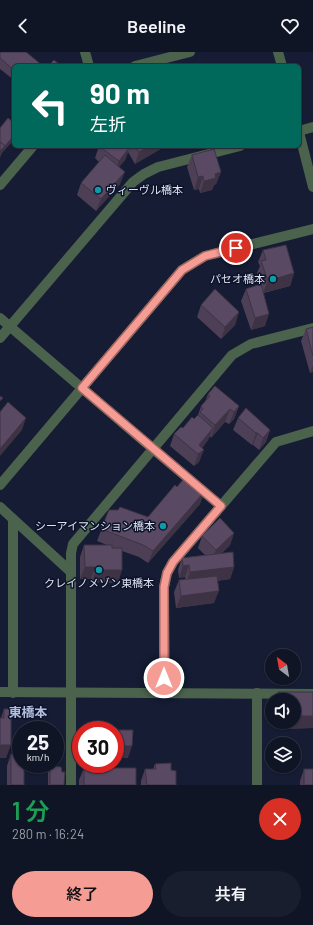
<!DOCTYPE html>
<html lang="ja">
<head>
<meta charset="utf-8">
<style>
  :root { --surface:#101526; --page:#191e2e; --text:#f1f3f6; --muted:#9c9fa7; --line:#303443; --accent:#f59c94 }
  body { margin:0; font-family:Barlow,"Noto Sans JP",sans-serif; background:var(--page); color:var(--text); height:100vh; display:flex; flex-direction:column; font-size:15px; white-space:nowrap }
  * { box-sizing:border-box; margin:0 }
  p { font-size:13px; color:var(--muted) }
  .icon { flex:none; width:22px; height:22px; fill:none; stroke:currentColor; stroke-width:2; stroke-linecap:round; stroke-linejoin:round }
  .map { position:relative; height:733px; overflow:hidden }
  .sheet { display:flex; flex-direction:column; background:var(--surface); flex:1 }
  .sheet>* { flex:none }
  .top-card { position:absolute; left:12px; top:12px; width:289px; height:84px; border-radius:6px; box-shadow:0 1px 3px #0004,0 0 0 1px var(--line); background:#00695c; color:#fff; overflow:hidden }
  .needle { width:26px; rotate:329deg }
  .buttons { position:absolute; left:265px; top:597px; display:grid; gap:8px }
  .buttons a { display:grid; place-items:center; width:36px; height:36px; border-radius:50%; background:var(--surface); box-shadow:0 1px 3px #0004,0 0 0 1px var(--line); font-size:20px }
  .speed { position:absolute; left:12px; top:669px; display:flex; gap:8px; font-size:20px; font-weight:700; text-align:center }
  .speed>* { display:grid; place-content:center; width:52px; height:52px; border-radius:50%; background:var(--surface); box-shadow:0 1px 3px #0004,0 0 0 1px var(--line); line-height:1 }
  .speed small { font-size:10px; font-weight:400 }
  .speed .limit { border:6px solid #d22; background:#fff; color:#111 }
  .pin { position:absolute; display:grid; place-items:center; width:34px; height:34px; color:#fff; margin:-17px; border:2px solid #fff; border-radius:50%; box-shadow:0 1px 4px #0007 }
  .me { position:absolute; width:44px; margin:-22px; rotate:0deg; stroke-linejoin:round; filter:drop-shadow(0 0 3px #0008) }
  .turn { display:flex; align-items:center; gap:14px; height:84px; padding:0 12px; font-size:18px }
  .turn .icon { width:52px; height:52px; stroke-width:2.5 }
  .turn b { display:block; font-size:28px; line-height:34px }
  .round { display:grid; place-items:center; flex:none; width:42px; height:42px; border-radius:21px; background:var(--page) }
  .overview { display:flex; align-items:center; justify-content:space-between; height:68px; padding:0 12px }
  h1 { font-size:24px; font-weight:600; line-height:30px; color:#1e9e55 }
  .action { display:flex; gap:8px; margin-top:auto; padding:8px 12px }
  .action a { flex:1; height:46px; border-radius:24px; background:var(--accent); color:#111; font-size:16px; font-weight:600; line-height:46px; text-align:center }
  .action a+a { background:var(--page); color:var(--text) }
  header { display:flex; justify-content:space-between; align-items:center; height:52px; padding:0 12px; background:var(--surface); font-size:18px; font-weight:600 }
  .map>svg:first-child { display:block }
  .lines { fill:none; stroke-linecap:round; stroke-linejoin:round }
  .minor { stroke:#4b624c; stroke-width:10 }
  .wall { fill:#4d3f55 }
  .shaded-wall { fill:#3e3345 }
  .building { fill:#594963; stroke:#3e3345 }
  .route-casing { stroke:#9f6560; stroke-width:10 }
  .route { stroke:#f59c94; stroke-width:7 }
  .culture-dot { fill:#0f9aa8; stroke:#0d1329; stroke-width:1.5 }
  .labels { text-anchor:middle; stroke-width:3; stroke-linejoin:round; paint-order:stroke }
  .poi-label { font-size:11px; fill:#dde3f3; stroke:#0d1329; text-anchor:end }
  .quarter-label { font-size:13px; font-weight:bold; fill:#b3bedd; stroke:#0d1329 }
</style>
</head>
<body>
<header><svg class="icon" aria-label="back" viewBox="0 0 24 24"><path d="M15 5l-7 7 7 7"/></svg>Beeline<svg class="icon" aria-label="heart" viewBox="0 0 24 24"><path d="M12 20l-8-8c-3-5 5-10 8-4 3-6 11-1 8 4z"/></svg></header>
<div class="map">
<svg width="313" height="733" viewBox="0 0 313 733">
  <rect width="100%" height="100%" fill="#151c33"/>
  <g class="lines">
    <!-- minor -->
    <g class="minor">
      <path d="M85,0L89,14"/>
      <path d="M278,0L282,14"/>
      <path d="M135,14L190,0"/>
      <path d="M299,79L313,75"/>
      <path d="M299,80L313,135"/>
      <path d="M0,133L33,94"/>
      <path d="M0,266L153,397L221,454"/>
      <path d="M0,286L133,130L144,122L158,115L240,94"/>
      <path d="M0,433L182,218L205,204L313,177"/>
      <path d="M0,455L71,520"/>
      <path d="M13,467V641"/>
      <path d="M0,640L313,642"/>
      <path d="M165,641L164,535L167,521L173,510L276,390L313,379"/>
      <path d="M257,641V733"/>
      <path d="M71,733V501L73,492L232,303L251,292L313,276"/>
    </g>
  </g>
  <!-- wall -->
  <g class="wall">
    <path d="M0,0L14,14V28L0,17Z"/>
    <path d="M99,94H165L164,95L135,112L128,100L125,108L119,115L120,132L96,159L77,143L81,131L99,110L95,106Z"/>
    <path d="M192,103L221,120L216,132L214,133L212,138L200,141L199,137L194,138L187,115Z"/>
    <path d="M263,198L294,221L290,234L264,241L265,274L251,278L241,249L246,237L261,232L257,221L260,214L258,210Z"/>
    <path d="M201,253L239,260L235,273L221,287L197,265Z"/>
    <path d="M313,275V320L310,321L301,289L306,277Z"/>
    <path d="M208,342L239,354L234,367L229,372L225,370L211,386L210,384L208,388L202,396L199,410L194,414L170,394L174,382L183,376L198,363L201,354L205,350Z"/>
    <path d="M238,366L270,378L266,390L259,398L253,393H252L233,378Z"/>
    <path d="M200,452L148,511L139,505L122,499L118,531L92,530L91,527H80V505L84,493H107L97,489L109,458L148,465Z"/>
    <path d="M234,481L230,493L221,502L234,515L230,527L217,529L214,551L176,556L174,540L179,528H185V525L179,526L178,518L182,506L205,503L198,496L202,484Z"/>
    <path d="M278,640H313V676L280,677V670H294V648H275Z"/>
    <path d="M4,657L6,706L1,666Z"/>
    <path d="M11,702L24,733H7V714Z"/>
    <path d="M155,712L171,718L176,733H141V729L145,717H153Z"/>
    <path d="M50,714L64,733H48V720Z"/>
    <path d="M84,716L136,733H79V728Z"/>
    <path d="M304,717L313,733H300V729Z"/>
  </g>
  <!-- shaded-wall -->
  <g class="shaded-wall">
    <path d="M14,84V88L2,101L0,106V99Z"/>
    <path d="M150,94H165L164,95L135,112L139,100Z"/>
    <path d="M129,96L125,108L114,121L119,109Z"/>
    <path d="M125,120L120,132L96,159L101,147Z"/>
    <path d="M221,120L216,132L214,133L212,138L200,141L204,129L215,122Z"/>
    <path d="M203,124L199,137L194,138L198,125Z"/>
    <path d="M294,221L290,234L263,241L268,229Z"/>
    <path d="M239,260L235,273L221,287L225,275Z"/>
    <path d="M269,262L265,274L251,278L255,266Z"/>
    <path d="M313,313V320L310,321Z"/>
    <path d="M239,354L234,367L229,372L234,360Z"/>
    <path d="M230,357L225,370L211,386L215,373Z"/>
    <path d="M26,366L22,378L0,404V397Z"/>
    <path d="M213,376L208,388L197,401L199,393Z"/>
    <path d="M270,378L266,390L259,398L263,386Z"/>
    <path d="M256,381H258L253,393H252Z"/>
    <path d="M204,398L199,410L194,414L198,402Z"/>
    <path d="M205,439L200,452L148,511L153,499Z"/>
    <path d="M234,481L230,493L211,511L216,498Z"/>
    <path d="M189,513L185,525L179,526L183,514Z"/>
    <path d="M85,515H95L91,527H80Z"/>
    <path d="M234,515L230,527L186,532L190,520Z"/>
    <path d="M96,518H122L118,531L92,530Z"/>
    <path d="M219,539L214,551L176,556L181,544Z"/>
    <path d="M294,664H313V676L280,677L282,670H294Z"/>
    <path d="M0,693H11L6,706H0Z"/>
    <path d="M115,694H132L128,706H115Z"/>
  </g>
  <!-- building -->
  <g class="building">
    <path d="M0,0H26L43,14H14V18L0,6Z"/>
    <path d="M54,8L60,13L62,11L66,14H48Z"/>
    <path d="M8,66L14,71V84L4,95L5,94L0,90V76Z"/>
    <path d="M0,90L5,94L0,99Z"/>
    <path d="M99,94H127L129,96L119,109Z"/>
    <path d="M135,94H150L139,100Z"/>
    <path d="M214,97L221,120L215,122L216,126L204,129L203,124L198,125L192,103Z"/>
    <path d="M105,103L125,120L101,147L81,131Z"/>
    <path d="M286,193L294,221L268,229L261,209L266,208L263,198Z"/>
    <path d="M261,232L269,262L255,266L246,237Z"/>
    <path d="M215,237L239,260L225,275L201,253Z"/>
    <path d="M313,275V304L306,277Z"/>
    <path d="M215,334L239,354L234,360L230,357L215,373L200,360L203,357L201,354L210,344L208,342Z"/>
    <path d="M0,344L3,346L0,349Z"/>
    <path d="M8,350L26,366L0,397V360Z"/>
    <path d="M246,356L270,378L263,386L258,381H256L238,366Z"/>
    <path d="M198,363L213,376L199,393L204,398L198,402L174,382L181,375L183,376L192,365L194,367Z"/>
    <path d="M186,424L205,439L153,499L143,493L101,477L109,458H118L120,455L148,465L175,433L177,435Z"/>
    <path d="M220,466L234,481L216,498L202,484Z"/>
    <path d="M84,493H112V496H122V518H96L95,515H85Z"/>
    <path d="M233,500L234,515L190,520L189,513L183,514L182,506Z"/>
    <path d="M217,524L219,539L181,544L179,528Z"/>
    <path d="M278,640H313V664H294V648H278Z"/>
    <path d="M4,657H11V693H0V666H4Z"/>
    <path d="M96,678H133L132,694H115V678Z"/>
    <path d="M11,702H21V712H24V733H11Z"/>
    <path d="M171,711V718L176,719V733H147L145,717H156L155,712Z"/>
    <path d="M50,714L61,715L62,720H65L64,733H50Z"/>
    <rect x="84" y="716" width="52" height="17"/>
    <rect x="304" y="717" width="9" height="16"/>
  </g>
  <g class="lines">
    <defs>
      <path id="route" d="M164,626V535L167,521L173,510L221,454L82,336L182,218L205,204L236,196"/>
    </defs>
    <!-- route casing -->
    <use href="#route" class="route-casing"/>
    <!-- route -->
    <use href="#route" class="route"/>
  </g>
  <!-- markers -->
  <g class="culture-dot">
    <circle cx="98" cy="138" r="4"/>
    <circle cx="273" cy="227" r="4"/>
    <circle cx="163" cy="474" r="4"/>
    <circle cx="99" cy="518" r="4"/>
  </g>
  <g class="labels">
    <!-- poi labels -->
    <g class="poi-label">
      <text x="106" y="142" text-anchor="start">ヴィーヴル橋本</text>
      <text x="265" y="231">パセオ橋本</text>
      <text x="155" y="478">シーアイマンション橋本</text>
      <text x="99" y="535" text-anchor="middle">クレイノメゾン東橋本</text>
    </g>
    <!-- quarter labels -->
    <g class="quarter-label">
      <text x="28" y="665">東橋本</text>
    </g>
  </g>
</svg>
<div class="buttons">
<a><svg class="needle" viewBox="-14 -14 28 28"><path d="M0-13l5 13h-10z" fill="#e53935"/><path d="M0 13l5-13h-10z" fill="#9c9fa7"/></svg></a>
<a><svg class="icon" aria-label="sound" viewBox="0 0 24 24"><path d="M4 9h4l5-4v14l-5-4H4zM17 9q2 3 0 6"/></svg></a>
<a><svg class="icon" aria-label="layers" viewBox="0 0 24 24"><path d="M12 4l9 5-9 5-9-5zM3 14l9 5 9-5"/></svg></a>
</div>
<div class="speed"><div>25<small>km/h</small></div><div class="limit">30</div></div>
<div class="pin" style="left:236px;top:196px;background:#d93025"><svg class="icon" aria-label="arrive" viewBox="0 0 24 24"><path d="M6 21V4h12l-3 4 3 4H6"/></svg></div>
<svg class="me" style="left:164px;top:626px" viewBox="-20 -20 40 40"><circle r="17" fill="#f59c94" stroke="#fff" stroke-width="3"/><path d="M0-11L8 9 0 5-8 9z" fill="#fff"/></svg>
<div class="top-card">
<div class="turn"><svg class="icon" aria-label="left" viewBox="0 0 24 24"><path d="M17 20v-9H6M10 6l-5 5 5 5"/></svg><div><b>90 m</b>左折</div></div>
</div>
</div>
<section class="sheet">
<div class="overview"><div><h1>1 分</h1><p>280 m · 16:24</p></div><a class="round" style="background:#d93025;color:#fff"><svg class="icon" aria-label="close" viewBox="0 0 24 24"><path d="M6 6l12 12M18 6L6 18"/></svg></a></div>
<div class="action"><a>終了</a><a>共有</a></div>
</section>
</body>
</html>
